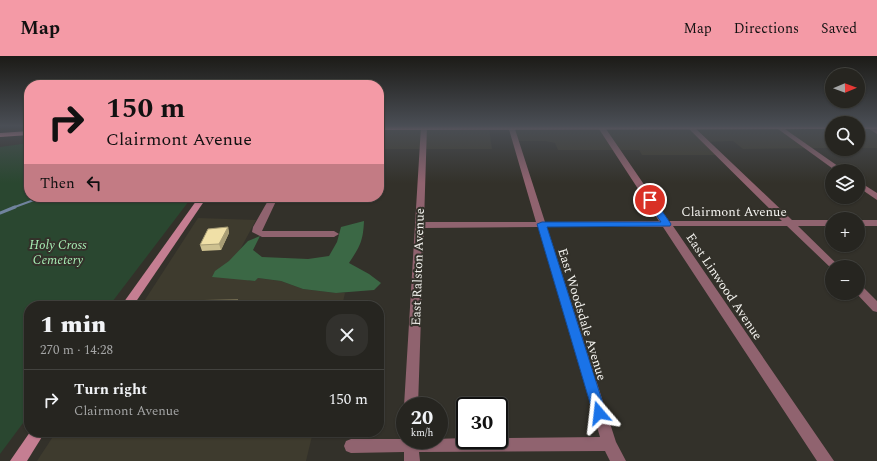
<!DOCTYPE html>
<html lang="en">
<head>
<meta charset="utf-8">
<style>
  :root { --surface:#262520; --page:#32312d; --text:#f1f3f6; --muted:#a4a5a5; --line:#42423e; --accent:#f49aa6 }
  body { margin:0; font-family:Spectral,serif; background:var(--page); color:var(--text); height:100vh; display:flex; flex-direction:column; font-size:15px; white-space:nowrap }
  * { box-sizing:border-box; margin:0 }
  p { font-size:13px; color:var(--muted) }
  .icon { flex:none; width:22px; height:22px; fill:none; stroke:currentColor; stroke-width:2; stroke-linecap:round; stroke-linejoin:round }
  .map { position:relative; flex:1; overflow:hidden }
  .panel { position:absolute; left:24px; top:245px; width:360px; height:136px; display:flex; flex-direction:column; background:var(--surface); border-radius:16px; box-shadow:0 1px 3px #0004,0 0 0 1px var(--line) }
  .panel>* { flex:none }
  .banner { position:absolute; left:24px; top:24px; width:360px; height:122px; border-radius:16px; box-shadow:0 1px 3px #0004,0 0 0 1px var(--line); background:#f49aa6; color:#111; overflow:hidden }
  .needle { width:26px; rotate:89deg }
  .fabs { position:absolute; left:825px; top:12px; display:grid; gap:8px }
  .fabs a { display:grid; place-items:center; width:40px; height:40px; border-radius:50%; background:var(--surface); box-shadow:0 1px 3px #0004,0 0 0 1px var(--line); font-size:20px }
  .speed { position:absolute; left:396px; top:341px; display:flex; gap:8px; font-size:20px; font-weight:700; text-align:center }
  .speed>* { display:grid; place-content:center; width:52px; height:52px; border-radius:50%; background:var(--surface); box-shadow:0 1px 3px #0004,0 0 0 1px var(--line); line-height:1 }
  .speed small { font-size:10px; font-weight:400 }
  .speed .limit { border:2px solid #111; border-radius:6px; background:#fff; color:#111 }
  .pin { position:absolute; display:grid; place-items:center; width:34px; height:34px; color:#fff; margin:-17px; border:2px solid #fff; border-radius:50%; box-shadow:0 1px 4px #0007 }
  .me { position:absolute; width:44px; margin:-22px; rotate:343deg; stroke-linejoin:round; filter:drop-shadow(0 0 3px #0008) }
  .turn { display:flex; align-items:center; gap:14px; height:84px; padding:0 16px; font-size:18px }
  .turn .icon { width:52px; height:52px; stroke-width:2.5 }
  .turn b { display:block; font-size:28px; line-height:34px }
  .then { display:flex; align-items:center; height:38px; padding:0 16px; background:#0003; gap:8px; font-size:15px }
  .round { display:grid; place-items:center; flex:none; width:42px; height:42px; border-radius:16px; background:var(--page) }
  .headline { display:flex; align-items:center; justify-content:space-between; height:68px; padding:0 16px }
  h1 { font-size:24px; font-weight:800; line-height:30px }
  ul { padding:0; list-style:none }
  li { display:flex; align-items:center; gap:12px; height:60px; padding:0 16px; border-top:1px solid var(--line) }
  li div { flex:1 }
  li b { display:block; font-size:15px }
  li em { font-style:normal }
  header { display:flex; align-items:center; gap:24px; box-sizing:border-box; height:56px; padding:0 20px; background:var(--accent); color:#111 }
  header strong { font-size:19px }
  nav { display:flex; gap:22px; margin-inline-start:auto; font-size:14px }
  .map>svg:first-child { display:block }
  .built { fill:#3e3b2e }
  .green { fill:#2a4730 }
  .forest { fill:#3b6845 }
  .lines { fill:none; stroke-linecap:round; stroke-linejoin:round }
  .stream-far1 { stroke:#70839e; stroke-width:2 }
  .stream { stroke:#70839e; stroke-width:3 }
  .minor { fill:#90636f; fill-rule:evenodd }
  .secondary { fill:#c57e92; fill-rule:evenodd }
  .primary { fill:#ee92ad; fill-rule:evenodd }
  .wall { fill:#cec190 }
  .shaded-wall { fill:#a89d75 }
  .building { fill:#f0e0a7; stroke:#a89d75 }
  .route { fill:#1a73e8; stroke:#114b97 }
  .labels { text-anchor:middle; stroke-width:4; stroke-linejoin:round; paint-order:stroke }
  .street-label { font-size:13px; fill:#f4f3ef; stroke:#33312a }
  .park-label { font-size:13px; font-style:italic; fill:#a8eeb5; stroke:#33312a }
</style>
</head>
<body>
<header>
<strong>Map</strong>
<nav><a>Map</a><a>Directions</a><a>Saved</a></nav>
</header>
<div class="map">
<svg width="877" height="405" viewBox="0 0 877 405">
  <rect width="100%" height="100%" fill="#33312a"/>
  <!-- built -->
  <g class="built">
    <path d="M379,70L832,71V92L743,93L733,85L705,86L718,99H642L639,94H558L555,87L545,85H516L511,72H489L492,93H379Z"/>
    <path d="M858,71H869L877,76V92H858Z"/>
    <path d="M198,162L256,164L234,205L249,225H255L258,222L281,225L303,233L336,237H345L342,250H141Z"/>
    <path d="M56,376H313L306,405H37Z"/>
  </g>
  <!-- green -->
  <path class="green" d="M29,87V141H192L109,250H29V359L0,398V91Z"/>
  <!-- forest -->
  <path class="forest" d="M364,165C363,186 360,190 349,207L369,218L381,227L374,234L336,237L303,233L281,225L258,222L255,225L212,221L215,215L229,205L248,185L260,180L253,194L262,201L308,203L329,200L337,186L341,171Z"/>
  <g class="lines">
    <!-- stream-far1 -->
    <path class="stream-far1" d="M12,152L42,141"/>
    <!-- stream -->
    <path class="stream" d="M0,157L15,151"/>
    <!-- minor -->
    <g class="minor">
      <path d="M421,70H427L424,166H536L508,70H514L545,166L659,165L597,70H604L669,165H782L686,70H693L792,164H832V170H798L840,211H832V213L787,170H673L834,405H817L663,171H547L616,386L626,405H610L605,395L419,396L420,405H404V396L351,397L346,395L344,390L346,385L351,383H403L405,379V384L465,382V384H499V382L600,381L538,171L424,172L418,350H405V352L404,350Z"/>
      <path d="M778,70L782,71L845,115H836L778,73L777,72Z"/>
      <path d="M873,70L877,73V78L866,71Z"/>
      <path d="M858,125L877,137V144L858,131Z"/>
      <path d="M270,141H278L262,175H334L339,178L334,181H262L252,176L253,171Z"/>
      <rect x="858" y="164" width="19" height="6"/>
      <path d="M858,229L862,230L877,245V256L873,255L856,237H858Z"/>
    </g>
    <!-- secondary -->
    <g class="secondary">
      <path d="M199,141H207L133,250H121Z"/>
      <path d="M30,376H45L27,405H10Z"/>
    </g>
    <!-- primary -->
    <g class="primary">
      <path d="M379,70H832V73L379,74Z"/>
      <rect x="858" y="70" width="19" height="3"/>
      <path d="M29,75V79L0,81V77Z"/>
    </g>
  </g>
  <!-- wall -->
  <path class="wall" d="M228,171L229,177L221,194L202,195L200,189Z"/>
  <!-- shaded-wall -->
  <g class="shaded-wall">
    <path d="M228,171L229,177L221,194L219,188Z"/>
    <path d="M238,244L240,250H236Z"/>
  </g>
  <!-- building -->
  <g class="building">
    <path d="M228,171L219,188L200,189L208,173Z"/>
    <path d="M238,244L236,250H166L169,245Z"/>
  </g>
  <!-- sky -->
  <linearGradient id="sky" x2="0" y2="1"><stop stop-color="#1c1b17"/><stop offset="0.55" stop-color="#4a4e55"/><stop offset="1" stop-color="#4a4e55" stop-opacity="0"/></linearGradient>
  <rect width="877" height="127" fill="url(#sky)"/>
  <!-- route -->
  <path class="route" d="M650,141L653,142L671,168L670,170L547,171L606,357L604,361L599,363L595,361L593,357L537,168L542,166H661L646,144Z"/>
  <g class="labels">
    <!-- street labels -->
    <g class="street-label">
      <text x="734" y="160">Clairmont Avenue</text>
      <text transform="translate(417 211) rotate(-88)" y="5">East Ralston Avenue</text>
      <text transform="translate(725 230) rotate(56)" y="5">East Linwood Avenue</text>
      <text transform="translate(583 258) rotate(73)" y="5">East Woodsdale Avenue</text>
    </g>
    <!-- park labels -->
    <g class="park-label">
      <text x="58" y="193">Holy Cross<tspan x="58" dy="15">Cemetery</tspan></text>
    </g>
  </g>
</svg>
<div class="fabs">
<a><svg class="needle" viewBox="-14 -14 28 28"><path d="M0-13l5 13h-10z" fill="#e53935"/><path d="M0 13l5-13h-10z" fill="#a4a5a5"/></svg></a>
<a><svg class="icon" aria-label="search" viewBox="0 0 24 24"><circle cx="10" cy="10" r="6"/><path d="M15 15l6 6"/></svg></a>
<a><svg class="icon" aria-label="layers" viewBox="0 0 24 24"><path d="M12 4l9 5-9 5-9-5zM3 14l9 5 9-5"/></svg></a>
<a>+</a>
<a>−</a>
</div>
<div class="speed"><div>20<small>km/h</small></div><div class="limit">30</div></div>
<div class="pin" style="left:650px;top:144px;background:#d93025"><svg class="icon" aria-label="arrive" viewBox="0 0 24 24"><path d="M6 21V4h12l-3 4 3 4H6"/></svg></div>
<svg class="me" style="left:599px;top:357px" viewBox="-20 -20 40 40"><path d="M0-17L14 15 0 8-14 15z" fill="#1a73e8" stroke="#fff" stroke-width="4"/></svg>
<div class="banner">
<div class="turn"><svg class="icon" aria-label="right" viewBox="0 0 24 24"><path d="M7 20v-9h11M14 6l5 5-5 5"/></svg><div><b>150 m</b>Clairmont Avenue</div></div>
<div class="then">Then<svg class="icon" aria-label="left" viewBox="0 0 24 24"><path d="M17 20v-9H6M10 6l-5 5 5 5"/></svg></div>
</div>
<section class="panel">
<div class="headline"><div><h1>1 min</h1><p>270 m · 14:28</p></div><a class="round"><svg class="icon" aria-label="close" viewBox="0 0 24 24"><path d="M6 6l12 12M18 6L6 18"/></svg></a></div>
<ul>
<li><svg class="icon" aria-label="right" viewBox="0 0 24 24"><path d="M7 20v-9h11M14 6l5 5-5 5"/></svg><div><b>Turn right</b><p>Clairmont Avenue</p></div><em>150 m</em></li>
</ul>
</section>
</div>
</body>
</html>
